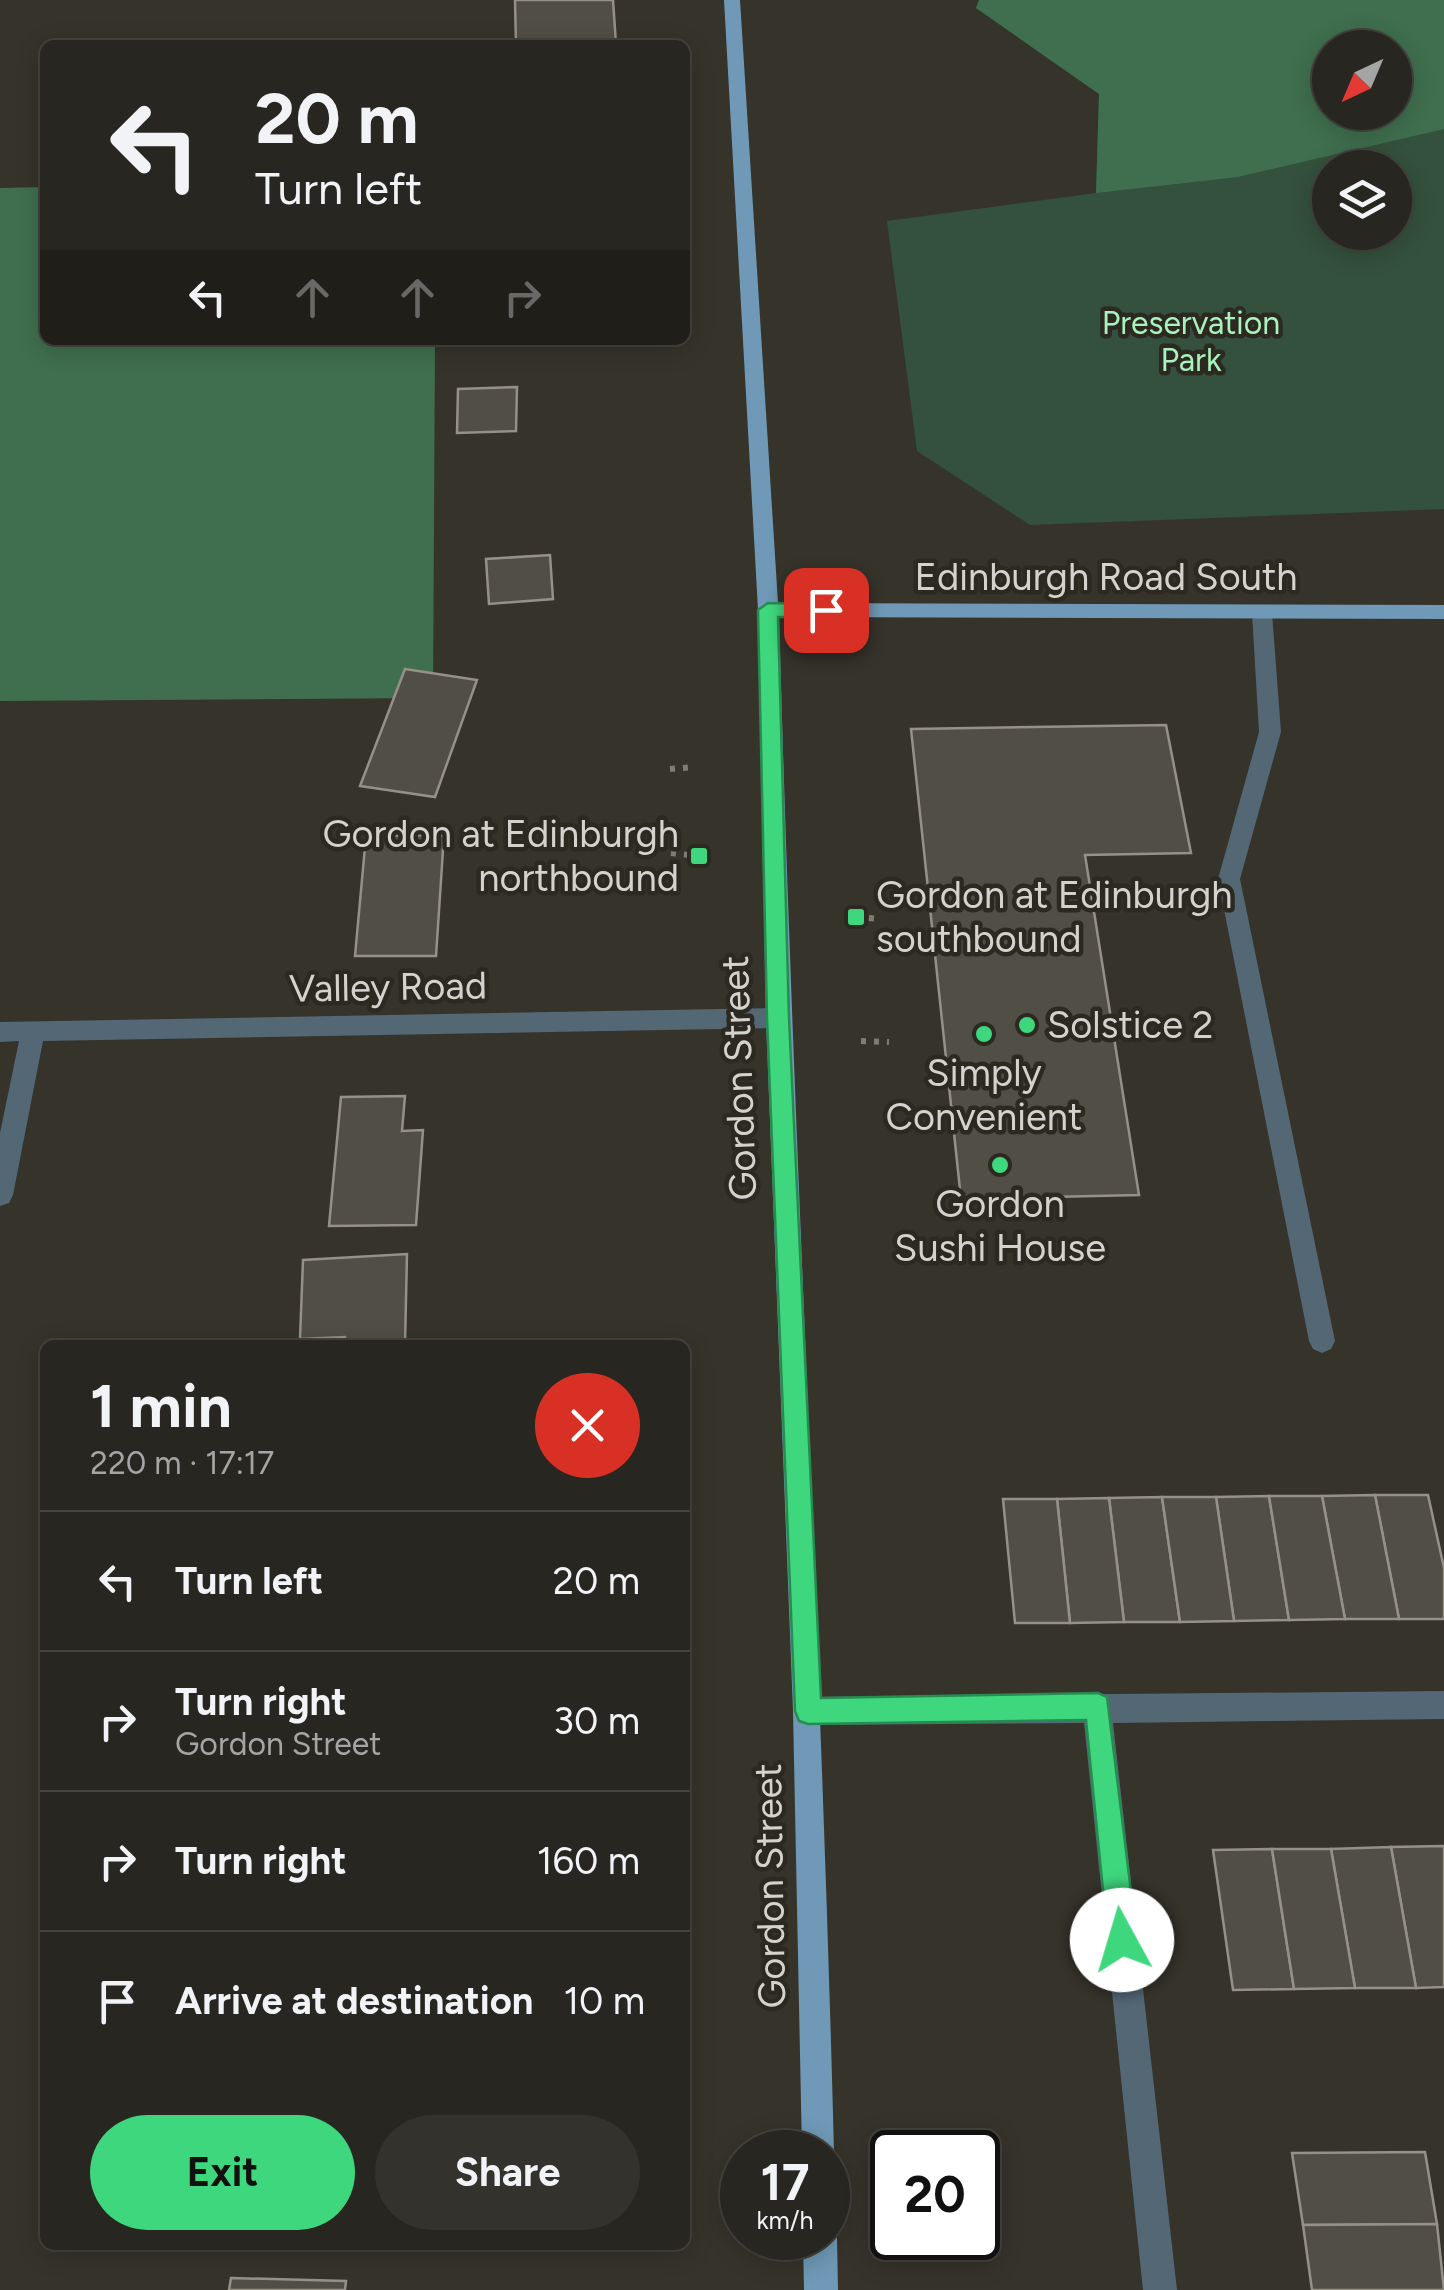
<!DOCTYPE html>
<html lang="en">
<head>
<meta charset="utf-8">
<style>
  :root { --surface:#282620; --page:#34322d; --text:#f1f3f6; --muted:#a5a5a5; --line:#44433e; --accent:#3ed77d }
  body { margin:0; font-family:Figtree,sans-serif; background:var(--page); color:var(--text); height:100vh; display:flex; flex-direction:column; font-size:38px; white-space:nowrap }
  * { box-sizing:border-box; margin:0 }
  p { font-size:32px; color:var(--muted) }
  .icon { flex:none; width:55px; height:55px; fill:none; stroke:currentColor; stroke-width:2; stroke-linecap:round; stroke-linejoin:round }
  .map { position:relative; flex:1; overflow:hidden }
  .side { position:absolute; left:40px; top:1340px; width:650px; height:910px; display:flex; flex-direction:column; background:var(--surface); border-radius:15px; box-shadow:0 5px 25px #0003,0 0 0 2px var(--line) }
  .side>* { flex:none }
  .hud { position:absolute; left:40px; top:40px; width:650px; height:305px; border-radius:15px; box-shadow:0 5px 25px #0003,0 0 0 2px var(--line); background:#282620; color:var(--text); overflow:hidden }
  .needle { width:65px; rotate:224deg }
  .fabs { position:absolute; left:1312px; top:30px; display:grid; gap:20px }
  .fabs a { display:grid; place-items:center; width:100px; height:100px; border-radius:50%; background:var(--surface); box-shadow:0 5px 25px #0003,0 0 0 2px var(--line); font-size:50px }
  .speed { position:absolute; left:720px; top:2130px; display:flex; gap:20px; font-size:50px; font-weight:700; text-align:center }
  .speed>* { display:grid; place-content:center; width:130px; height:130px; border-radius:50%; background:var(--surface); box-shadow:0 5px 25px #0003,0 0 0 2px var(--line); line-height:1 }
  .speed small { font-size:25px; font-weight:400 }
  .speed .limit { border:5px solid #111; border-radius:15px; background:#fff; color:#111 }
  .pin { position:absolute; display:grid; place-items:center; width:85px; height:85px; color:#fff; margin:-42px; border-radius:20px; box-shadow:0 5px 15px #0006 }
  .me { position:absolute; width:110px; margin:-55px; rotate:354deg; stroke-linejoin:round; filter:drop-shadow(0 0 8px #0008) }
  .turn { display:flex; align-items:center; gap:35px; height:210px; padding:0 50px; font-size:45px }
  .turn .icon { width:130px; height:130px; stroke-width:2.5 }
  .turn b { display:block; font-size:70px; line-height:85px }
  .lanes { display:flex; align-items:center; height:95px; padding:0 50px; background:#0003; justify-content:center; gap:50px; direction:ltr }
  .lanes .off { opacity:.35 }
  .round { display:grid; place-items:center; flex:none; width:105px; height:105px; border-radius:52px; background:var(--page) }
  .head { display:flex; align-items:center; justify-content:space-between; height:170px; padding:0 50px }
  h1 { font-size:60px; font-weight:700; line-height:75px }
  .primary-button { display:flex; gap:20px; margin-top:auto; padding:20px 50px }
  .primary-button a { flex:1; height:115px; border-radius:60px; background:var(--accent); color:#111; font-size:40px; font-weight:700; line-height:115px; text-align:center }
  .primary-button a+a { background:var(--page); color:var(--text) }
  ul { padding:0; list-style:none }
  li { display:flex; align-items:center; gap:30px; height:140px; padding:0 50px; border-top:2px solid var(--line) }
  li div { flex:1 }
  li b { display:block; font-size:38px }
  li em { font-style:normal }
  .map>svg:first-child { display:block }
  .green { fill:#34513d; fill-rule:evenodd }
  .forest { fill:#3f6f4e; fill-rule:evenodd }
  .building { fill:#514e45; stroke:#959187; stroke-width:2.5 }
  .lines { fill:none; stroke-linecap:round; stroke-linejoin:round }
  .path { stroke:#7f7c76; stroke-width:6; stroke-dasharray:5 8; stroke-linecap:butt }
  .minor { fill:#536775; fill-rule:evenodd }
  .major { fill:#6f99b6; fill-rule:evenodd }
  .route { fill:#3ed77d; stroke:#288c51; stroke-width:2.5 }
  .poi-dot { fill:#3ed77d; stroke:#2c2921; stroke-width:4 }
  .labels { text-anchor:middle; stroke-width:9; stroke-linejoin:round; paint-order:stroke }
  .far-park-label { font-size:32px; fill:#a7f2bd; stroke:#2c2921 }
  .street-label { font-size:38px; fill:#d4d2cd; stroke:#2c2921 }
  .poi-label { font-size:38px; fill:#d4d2cd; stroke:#2c2921; text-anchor:start }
</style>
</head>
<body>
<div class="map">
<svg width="1444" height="2290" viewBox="0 0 1444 2290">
  <rect width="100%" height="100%" fill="#36332b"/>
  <!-- green -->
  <path class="green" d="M979,0H1444V509L1030,525L917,451L887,221L1096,193L1099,94L976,8ZM1330,48H1395V112H1330ZM1330,168H1395V232H1330Z"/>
  <!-- forest -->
  <g class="forest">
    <path d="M979,0H1444V129L1238,177L1096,193L1099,94L976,8ZM1330,48H1395V112H1330Z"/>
    <path d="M45,187V340H435L433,698L0,701V188Z"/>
  </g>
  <!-- building -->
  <g class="building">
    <path d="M515,0H613L616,44L516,45Z"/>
    <path d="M517,387L516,431L457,433L458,389Z"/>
    <path d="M550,555L553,599L489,604L486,559Z"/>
    <path d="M405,669L477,680L435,797L360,786Z"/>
    <path d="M1166,725L1191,853L1085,855L1139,1195L961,1199L911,729Z"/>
    <path d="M444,835L436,956H355L366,836Z"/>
    <path d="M405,1096L402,1131L423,1130L416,1225L329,1226L341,1097Z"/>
    <path d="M407,1254L405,1345H345V1337L300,1339L303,1260Z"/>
    <path d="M1375,1495H1428L1444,1568V1619H1399Z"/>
    <path d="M1375,1495L1399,1619H1345L1322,1496Z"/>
    <path d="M1269,1496L1289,1620L1234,1621L1216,1497Z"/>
    <path d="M1269,1496H1322L1345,1619L1289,1620Z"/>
    <path d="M1162,1497L1180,1622H1124L1109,1498Z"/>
    <path d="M1162,1497H1216L1234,1621L1180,1622Z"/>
    <path d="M1109,1498L1124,1622L1070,1623L1057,1499Z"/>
    <path d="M1003,1499H1057L1070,1623H1015Z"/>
    <path d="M1444,1846V1987L1416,1988L1391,1847Z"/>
    <path d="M1391,1847L1416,1988H1355L1331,1849Z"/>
    <path d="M1272,1849L1294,1989L1233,1990L1213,1850Z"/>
    <path d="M1272,1849H1331L1355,1988L1294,1989Z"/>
    <path d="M1425,2152L1437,2224L1303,2225L1292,2153Z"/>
    <path d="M1437,2224L1444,2290H1312L1303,2225Z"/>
    <path d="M231,2278L346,2281L345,2290H229Z"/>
  </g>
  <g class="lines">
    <!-- path -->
    <g class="path">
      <path d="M670,769L694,767"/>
      <path d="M671,853L699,856"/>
      <path d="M856,917L880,919"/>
      <path d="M861,1041L889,1042"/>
    </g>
    <!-- minor -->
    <g class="minor">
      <path d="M1262,606L1272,613L1281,732L1240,879L1335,1341L1331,1349L1322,1353L1313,1349L1309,1341L1218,879L1259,732L1252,613Z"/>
      <path d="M778,1008L786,1011L790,1018L786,1025L778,1028L43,1041L13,1195L9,1203L0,1206V1133L19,1041L0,1042V1022Z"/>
      <path d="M1444,1691V1719L1113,1723L1177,2290H1143L1084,1723L808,1725L798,1721L793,1711L798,1701L808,1697Z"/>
    </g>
    <!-- major -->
    <g class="major">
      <path d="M724,0H740L778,603L1444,605V619L779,617C793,1129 821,1640 834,2152L828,2164V2152H802L793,1711L766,1018L758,610Z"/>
      <path d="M828,2224L837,2238L838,2290H804L803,2238H828Z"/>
    </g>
  </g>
  <!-- route -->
  <path class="route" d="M768,603L826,604L836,610L826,617H778L789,1018L821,1698L1098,1693L1107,1697L1137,1940L1132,1950L1122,1954L1113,1950L1108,1940L1086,1720L808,1724L799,1721L795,1711L767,1018L758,610Z"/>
  <!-- markers -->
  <g class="poi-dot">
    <rect x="689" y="846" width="20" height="20" rx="5"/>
    <rect x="846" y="907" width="20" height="20" rx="5"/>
    <circle cx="1027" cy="1025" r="10"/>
    <circle cx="984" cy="1034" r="10"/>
    <circle cx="1000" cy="1165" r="10"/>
  </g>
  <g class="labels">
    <!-- far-park labels -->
    <g class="far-park-label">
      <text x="1191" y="334">Preservation<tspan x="1191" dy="37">Park</tspan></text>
    </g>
    <!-- street labels -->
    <g class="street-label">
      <text x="1106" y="590">Edinburgh Road South</text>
      <text transform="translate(388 987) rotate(-1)" y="13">Valley Road</text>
      <text transform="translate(739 1078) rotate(-92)" y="13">Gordon Street</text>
      <text transform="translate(770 1886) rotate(-91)" y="13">Gordon Street</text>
    </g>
    <!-- poi labels -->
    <g class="poi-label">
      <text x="679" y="847" text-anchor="end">Gordon at Edinburgh<tspan x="679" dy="44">northbound</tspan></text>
      <text x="876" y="908">Gordon at Edinburgh<tspan x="876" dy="44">southbound</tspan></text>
      <text x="1047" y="1038">Solstice 2</text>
      <text x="984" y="1086" text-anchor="middle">Simply<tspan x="984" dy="44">Convenient</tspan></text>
      <text x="1000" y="1217" text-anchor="middle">Gordon<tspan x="1000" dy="44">Sushi House</tspan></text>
    </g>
  </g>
</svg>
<div class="fabs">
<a><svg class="needle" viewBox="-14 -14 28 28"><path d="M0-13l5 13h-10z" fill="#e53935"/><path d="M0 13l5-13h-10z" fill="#a5a5a5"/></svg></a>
<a><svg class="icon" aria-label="layers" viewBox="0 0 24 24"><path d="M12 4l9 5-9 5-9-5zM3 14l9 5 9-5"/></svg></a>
</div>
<div class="speed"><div>17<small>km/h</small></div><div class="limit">20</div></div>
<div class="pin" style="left:826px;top:610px;background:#d93025"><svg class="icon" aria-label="arrive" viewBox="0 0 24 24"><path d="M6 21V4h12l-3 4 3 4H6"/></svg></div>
<svg class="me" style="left:1122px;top:1940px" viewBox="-20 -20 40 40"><circle r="19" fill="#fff"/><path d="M0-13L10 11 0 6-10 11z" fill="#3ed77d"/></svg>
<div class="hud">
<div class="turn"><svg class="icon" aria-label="left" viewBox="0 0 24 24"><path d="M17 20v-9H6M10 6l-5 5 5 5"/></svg><div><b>20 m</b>Turn left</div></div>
<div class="lanes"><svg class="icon" aria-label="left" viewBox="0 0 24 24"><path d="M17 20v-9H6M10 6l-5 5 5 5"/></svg><svg class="icon off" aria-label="ahead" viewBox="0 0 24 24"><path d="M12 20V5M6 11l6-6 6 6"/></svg><svg class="icon off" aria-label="ahead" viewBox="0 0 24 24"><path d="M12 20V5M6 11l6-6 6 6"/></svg><svg class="icon off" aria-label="right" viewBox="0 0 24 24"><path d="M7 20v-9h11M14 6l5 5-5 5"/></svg></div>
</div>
<section class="side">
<div class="head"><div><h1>1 min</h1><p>220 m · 17:17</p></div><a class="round" style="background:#d93025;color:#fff"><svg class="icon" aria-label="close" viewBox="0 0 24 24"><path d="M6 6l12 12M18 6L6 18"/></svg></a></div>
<ul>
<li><svg class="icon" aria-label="left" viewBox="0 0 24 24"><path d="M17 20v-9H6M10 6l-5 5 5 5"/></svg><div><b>Turn left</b></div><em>20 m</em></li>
<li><svg class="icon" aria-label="right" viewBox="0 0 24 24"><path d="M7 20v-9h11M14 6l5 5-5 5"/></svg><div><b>Turn right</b><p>Gordon Street</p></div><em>30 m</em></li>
<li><svg class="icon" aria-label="right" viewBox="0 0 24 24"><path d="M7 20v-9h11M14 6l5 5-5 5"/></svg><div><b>Turn right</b></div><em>160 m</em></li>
<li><svg class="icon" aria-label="arrive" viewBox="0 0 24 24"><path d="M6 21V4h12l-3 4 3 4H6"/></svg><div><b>Arrive at destination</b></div><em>10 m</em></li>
</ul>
<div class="primary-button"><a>Exit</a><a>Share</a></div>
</section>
</div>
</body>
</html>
